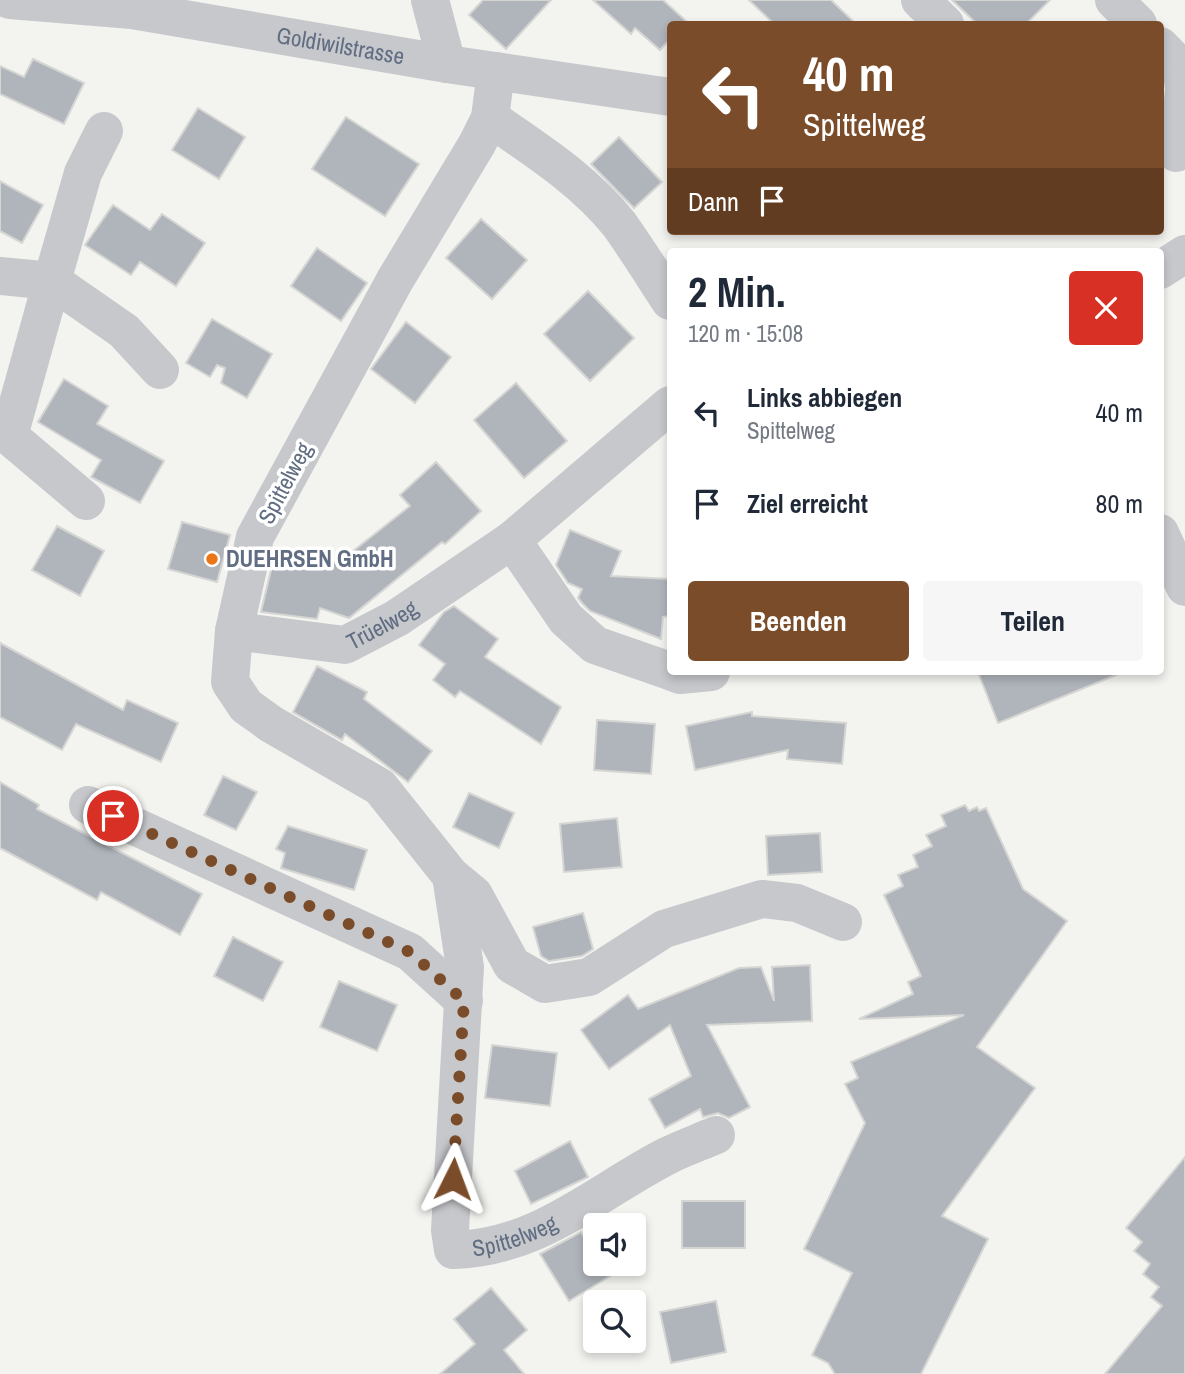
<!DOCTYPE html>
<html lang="de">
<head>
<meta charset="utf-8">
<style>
  :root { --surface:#fff; --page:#f6f6f7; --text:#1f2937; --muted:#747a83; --accent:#7b4c29 }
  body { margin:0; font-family:"Archivo Narrow",sans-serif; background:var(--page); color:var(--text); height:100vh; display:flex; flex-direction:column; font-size:26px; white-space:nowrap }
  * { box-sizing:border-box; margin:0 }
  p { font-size:23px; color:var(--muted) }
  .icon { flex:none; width:38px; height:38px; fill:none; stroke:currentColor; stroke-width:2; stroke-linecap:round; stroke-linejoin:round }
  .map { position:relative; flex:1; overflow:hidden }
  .details { position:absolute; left:667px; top:248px; width:497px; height:427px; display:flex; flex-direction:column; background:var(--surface); border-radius:7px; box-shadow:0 4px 10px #0003 }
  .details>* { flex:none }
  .banner { position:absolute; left:667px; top:21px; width:497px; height:214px; border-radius:7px; box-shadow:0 4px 10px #0003; background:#7b4c29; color:#fff; overflow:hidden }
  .fabs { position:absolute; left:583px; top:1213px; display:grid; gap:14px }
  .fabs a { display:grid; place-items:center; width:63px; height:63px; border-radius:7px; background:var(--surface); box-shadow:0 4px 10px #0003; font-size:35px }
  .pin { position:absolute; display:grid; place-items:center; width:60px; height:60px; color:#fff; margin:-30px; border:4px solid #fff; border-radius:50%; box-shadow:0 2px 7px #0007 }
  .me { position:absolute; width:77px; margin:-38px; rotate:3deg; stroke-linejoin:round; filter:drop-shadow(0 0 5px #0008) }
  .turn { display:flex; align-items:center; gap:24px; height:147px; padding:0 21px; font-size:32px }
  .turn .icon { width:91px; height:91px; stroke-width:2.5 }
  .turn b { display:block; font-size:49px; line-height:60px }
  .then { display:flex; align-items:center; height:66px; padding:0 21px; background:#0003; gap:14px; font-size:26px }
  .round { display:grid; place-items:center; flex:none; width:74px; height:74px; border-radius:7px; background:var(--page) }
  .summary { display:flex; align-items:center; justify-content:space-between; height:119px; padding:0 21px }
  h1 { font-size:42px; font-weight:800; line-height:52px }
  .cta { display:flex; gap:14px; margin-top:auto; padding:14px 21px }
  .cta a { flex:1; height:80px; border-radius:7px; background:var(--accent); color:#fff; font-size:28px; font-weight:800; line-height:80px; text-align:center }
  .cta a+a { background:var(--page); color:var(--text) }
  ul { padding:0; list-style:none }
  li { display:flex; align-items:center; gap:21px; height:91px; padding:0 21px }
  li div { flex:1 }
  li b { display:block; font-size:26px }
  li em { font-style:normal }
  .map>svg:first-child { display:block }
  .building { fill:#b0b5bb; stroke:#d5d5d3; stroke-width:2 }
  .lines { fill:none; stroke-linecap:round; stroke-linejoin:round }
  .minor { stroke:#c6c8cc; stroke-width:38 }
  .route { stroke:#7b4c29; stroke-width:12; stroke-dasharray:0 21.6 }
  .poi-dot { fill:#eb7618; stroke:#fff; stroke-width:2.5 }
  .labels { text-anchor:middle; stroke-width:7; stroke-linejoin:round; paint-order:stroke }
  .street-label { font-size:23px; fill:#616d82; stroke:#fff }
  .poi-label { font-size:23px; font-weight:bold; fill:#616d82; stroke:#fff; text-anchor:start }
</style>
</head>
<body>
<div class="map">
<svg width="1185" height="1374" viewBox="0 0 1185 1374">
  <rect width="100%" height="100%" fill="#f3f4f0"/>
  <!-- building -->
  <g class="building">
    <path d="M483,0H551L506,49L469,15Z"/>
    <path d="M593,0H663L686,21L683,24H670V39L660,50L635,28L631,34Z"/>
    <path d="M749,0H831L856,24H774Z"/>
    <path d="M952,0H1050L1026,24H977Z"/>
    <path d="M33,59L84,83L64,124L0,94V66L24,77Z"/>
    <path d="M198,108L245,137L219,179L172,150Z"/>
    <path d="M346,117L419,164L385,216L312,169Z"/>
    <path d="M619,137L662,182L634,208L591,164Z"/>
    <path d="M0,181L43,205L22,243L0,231Z"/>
    <path d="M113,205L150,230L162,214L205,243L176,286L140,262L131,275L85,245Z"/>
    <path d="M481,219L527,260L492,299L446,258Z"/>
    <path d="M317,248L367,283L341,321L291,286Z"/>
    <path d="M588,291L634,338L590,381L544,334Z"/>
    <path d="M212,319L272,354L247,398L221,383L225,368L217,365L210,377L186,363Z"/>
    <path d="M406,322L451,357L415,403L371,369Z"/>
    <path d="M64,379L108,406L97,424L164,461L140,503L91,477L101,460L38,422Z"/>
    <path d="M516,383L567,441L524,478L474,420Z"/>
    <path d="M436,462L481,511L445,544L442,542L349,618L320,608L317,619L261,612L276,549L338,563L410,506L400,495Z"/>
    <path d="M182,522L230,535L217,582L168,569Z"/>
    <path d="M57,526L104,551L80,596L32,570Z"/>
    <path d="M570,530L621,551L611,576L670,579V616L663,617L661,639L590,611L583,604L578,598L582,589L568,583L556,565Z"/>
    <path d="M454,606L498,639L485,657L561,707L541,744L460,691L455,697L433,680L445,664L419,645L444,612Z"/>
    <path d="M0,643L123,710L127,700L178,723L161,762L76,724L62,750L0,717Z"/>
    <path d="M317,666L367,692L364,699L432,751L408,782L345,734L342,740L293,712Z"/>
    <path d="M978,672H1121V673L998,723Z"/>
    <path d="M752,712V716L846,723L842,764L787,759L788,750L695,770L686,726Z"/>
    <path d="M597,720L655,724L651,774L594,770Z"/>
    <path d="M223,776L257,792L236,830L204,815Z"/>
    <path d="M0,782L39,805L37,809L202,894L180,935L101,892L97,900L0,848Z"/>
    <path d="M469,793L514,813L499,848L453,827Z"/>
    <path d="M965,805L969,811L977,807L979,811L986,808L1023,889L1067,921L977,1047L1035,1088L942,1216L988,1239L921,1374H835L828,1363L812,1355L852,1273L804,1249L865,1123L845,1084L858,1078L851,1062L964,1015L859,1019L913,994L908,982L921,976L884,895L903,886L898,875L918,867L913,855L932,846L926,835L946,826L941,815Z"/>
    <path d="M617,818L622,867L564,872L560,824Z"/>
    <path d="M288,826L367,850L354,890L281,868L285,853L276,849Z"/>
    <path d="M820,833L822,872L768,875L766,836Z"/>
    <path d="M583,913L593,949L582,956L549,961L541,956L533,927Z"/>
    <path d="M233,937L283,962L263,1001L214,976Z"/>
    <path d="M810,965L812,1021L707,1025L750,1107L729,1118L718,1113L703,1117L700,1109L665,1128L649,1099L691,1076L670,1025L609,1069L581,1030L628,995L638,1009L739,968L761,967L774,1001L772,967Z"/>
    <path d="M339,981L397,1005L377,1051L320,1027Z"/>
    <path d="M492,1045L557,1053L550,1106L485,1098Z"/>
    <path d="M570,1141L588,1177L531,1204L515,1171Z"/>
    <path d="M1185,1157V1374H1105L1162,1306L1151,1297L1159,1287L1143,1274L1150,1264L1134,1251L1142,1242L1126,1228Z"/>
    <rect x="682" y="1201" width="63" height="47"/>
    <path d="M581,1232L585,1239L595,1233V1264H630L569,1301L540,1254Z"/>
    <path d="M491,1288L527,1330L504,1350L524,1374H440L475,1344L454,1319Z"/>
    <path d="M716,1301L726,1352L671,1363L660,1312Z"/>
  </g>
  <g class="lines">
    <!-- minor -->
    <g class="minor">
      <path id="s1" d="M10,0L132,10L447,64L670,97"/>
      <path d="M430,0L447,64"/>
      <path d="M920,0L945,24"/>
      <path d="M1114,0L1138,24"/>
      <path d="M1160,46L1180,66L1184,85"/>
      <path id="s2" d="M496,71L490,118L477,144L395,280L255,537L234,631L230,682L246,706L271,724L380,787L451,876L465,967L450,1230L453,1250C539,1248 595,1193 667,1156C683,1148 700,1142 716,1135"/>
      <path d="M490,118C536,150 584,180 619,224C637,249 653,275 670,301"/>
      <path d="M104,131L83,173L52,281L124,331L160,370"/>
      <path d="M1176,153L1185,85"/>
      <path d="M1160,270L1185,254"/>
      <path d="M0,276L52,281L9,436L86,501"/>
      <path d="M1160,533L1185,587"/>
      <path d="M512,540L566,619L595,645L670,671"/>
      <path id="s3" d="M234,631L345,645L397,618L512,540L670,405"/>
      <path d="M672,672L680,675L711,672"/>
      <path d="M88,805L410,952L464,1001"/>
      <path d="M451,876L474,895L512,965L545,984L589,977L664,929L762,899L797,903L843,922"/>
    </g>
  </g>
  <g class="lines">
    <!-- route -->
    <path class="route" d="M113,816L410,952L464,1001L453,1179"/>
  </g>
  <!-- markers -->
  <circle class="poi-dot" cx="212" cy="559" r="7"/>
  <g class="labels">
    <!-- street labels -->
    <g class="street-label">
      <text dy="8" stroke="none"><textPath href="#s1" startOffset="334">Goldiwilstrasse</textPath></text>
      <text transform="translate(285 483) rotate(-62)" y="8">Spittelweg</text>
      <text dy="8" stroke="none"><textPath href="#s3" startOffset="154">Trüelweg</textPath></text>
      <text dy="8" stroke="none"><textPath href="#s2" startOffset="1414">Spittelweg</textPath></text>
    </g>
    <!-- poi labels -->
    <g class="poi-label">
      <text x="226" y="567">DUEHRSEN GmbH</text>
    </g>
  </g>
</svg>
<div class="fabs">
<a><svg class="icon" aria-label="sound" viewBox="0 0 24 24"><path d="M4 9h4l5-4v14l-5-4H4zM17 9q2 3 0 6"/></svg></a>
<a><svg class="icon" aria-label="search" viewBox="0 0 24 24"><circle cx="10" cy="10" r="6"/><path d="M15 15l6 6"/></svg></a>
</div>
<div class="pin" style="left:113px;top:816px;background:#d93025"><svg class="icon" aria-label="arrive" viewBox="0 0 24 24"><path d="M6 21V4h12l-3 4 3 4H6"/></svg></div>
<svg class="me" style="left:453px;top:1179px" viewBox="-20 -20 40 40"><path d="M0-17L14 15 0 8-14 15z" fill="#7b4c29" stroke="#fff" stroke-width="4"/></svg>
<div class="banner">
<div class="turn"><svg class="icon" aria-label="left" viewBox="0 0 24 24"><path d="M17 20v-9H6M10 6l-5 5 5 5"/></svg><div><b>40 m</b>Spittelweg</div></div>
<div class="then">Dann<svg class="icon" aria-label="arrive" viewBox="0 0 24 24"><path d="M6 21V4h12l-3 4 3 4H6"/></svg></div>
</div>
<section class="details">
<div class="summary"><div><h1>2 Min.</h1><p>120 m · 15:08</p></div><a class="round" style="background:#d93025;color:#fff"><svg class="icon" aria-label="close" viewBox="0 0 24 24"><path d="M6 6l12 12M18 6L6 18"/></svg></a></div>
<ul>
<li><svg class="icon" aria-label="left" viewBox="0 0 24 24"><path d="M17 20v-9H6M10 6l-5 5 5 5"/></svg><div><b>Links abbiegen</b><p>Spittelweg</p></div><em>40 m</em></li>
<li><svg class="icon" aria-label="arrive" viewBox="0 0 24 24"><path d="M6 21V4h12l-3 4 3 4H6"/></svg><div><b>Ziel erreicht</b></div><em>80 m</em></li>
</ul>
<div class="cta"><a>Beenden</a><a>Teilen</a></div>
</section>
</div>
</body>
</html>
